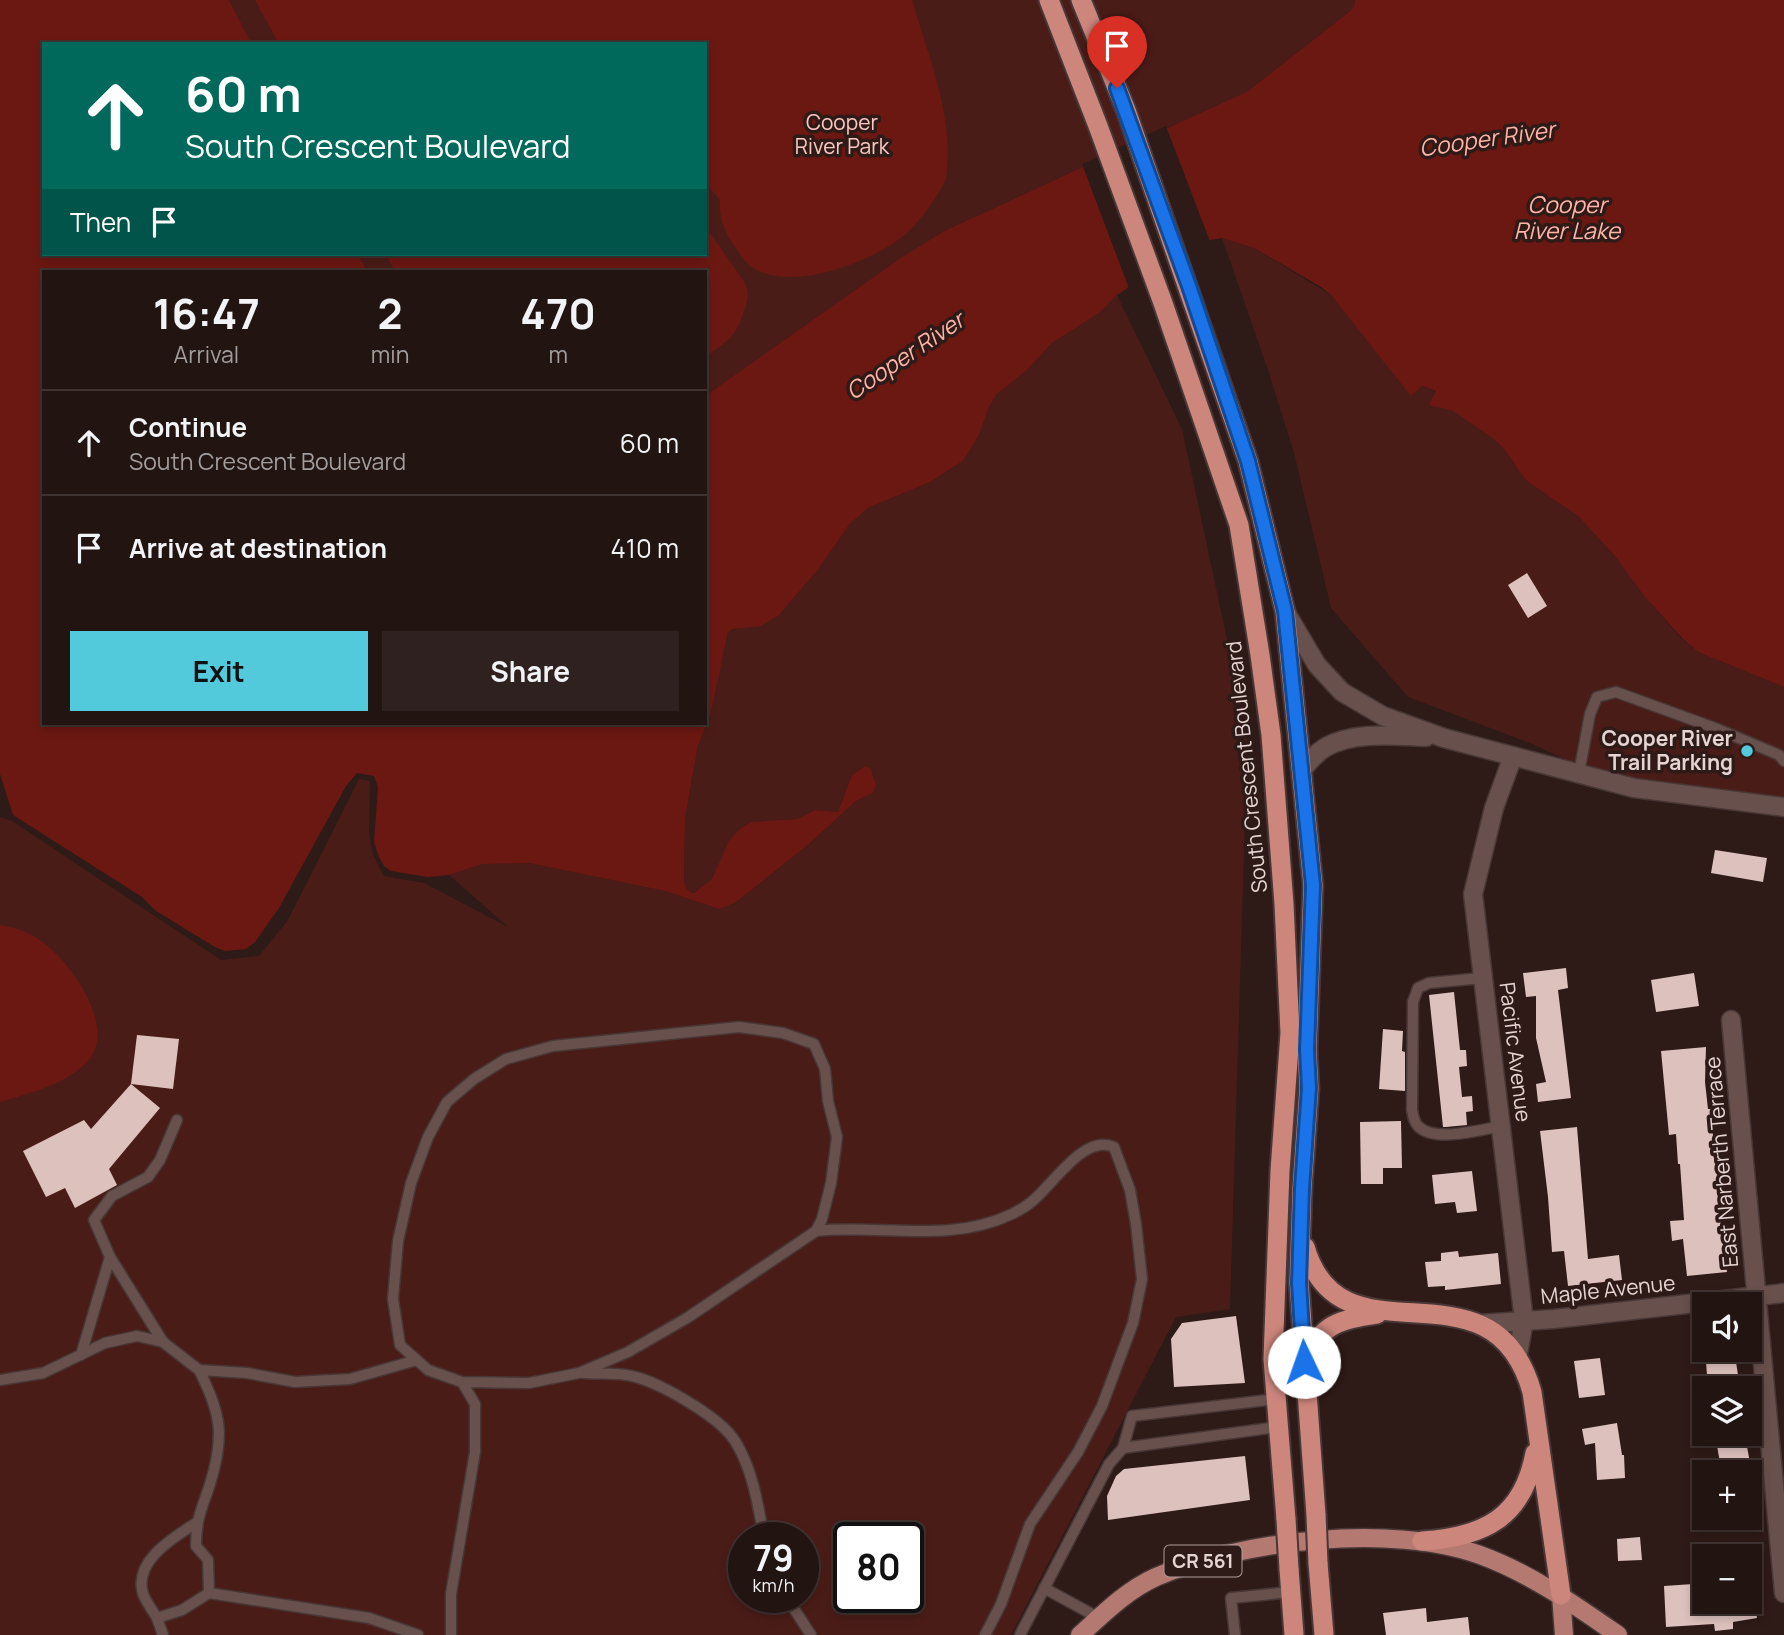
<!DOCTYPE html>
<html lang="en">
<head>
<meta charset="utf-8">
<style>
  :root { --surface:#221411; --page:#2e211f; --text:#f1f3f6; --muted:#a29e9f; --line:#3f3331; --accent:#53cadc }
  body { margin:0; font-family:Manrope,sans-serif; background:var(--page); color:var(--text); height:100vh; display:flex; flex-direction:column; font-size:26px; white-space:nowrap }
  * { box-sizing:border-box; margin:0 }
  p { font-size:23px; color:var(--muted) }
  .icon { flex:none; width:38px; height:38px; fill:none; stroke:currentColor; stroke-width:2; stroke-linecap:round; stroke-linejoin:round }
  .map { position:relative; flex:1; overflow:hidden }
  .sheet { position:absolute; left:42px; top:270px; width:665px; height:455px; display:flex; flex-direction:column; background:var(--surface); border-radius:0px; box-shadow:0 4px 10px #0003,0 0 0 2px var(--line) }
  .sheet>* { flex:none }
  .hud { position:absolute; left:42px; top:42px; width:665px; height:214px; border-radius:0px; box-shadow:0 4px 10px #0003,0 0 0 2px var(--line); background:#00695c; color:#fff; overflow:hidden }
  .controls { position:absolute; left:1692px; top:1292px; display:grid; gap:14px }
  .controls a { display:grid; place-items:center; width:70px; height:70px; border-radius:0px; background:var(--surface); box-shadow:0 4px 10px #0003,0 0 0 2px var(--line); font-size:35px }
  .speed { position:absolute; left:728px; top:1522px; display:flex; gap:14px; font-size:35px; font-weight:700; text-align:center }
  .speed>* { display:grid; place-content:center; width:91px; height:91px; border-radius:50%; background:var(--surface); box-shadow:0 4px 10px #0003,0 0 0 2px var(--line); line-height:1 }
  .speed small { font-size:18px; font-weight:400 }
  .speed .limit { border:4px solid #111; border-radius:10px; background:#fff; color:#111 }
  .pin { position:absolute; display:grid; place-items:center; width:60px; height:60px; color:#fff; margin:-72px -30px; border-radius:50% 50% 50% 0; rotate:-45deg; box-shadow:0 0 7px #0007 }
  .pin .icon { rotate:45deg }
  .me { position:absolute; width:77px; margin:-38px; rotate:357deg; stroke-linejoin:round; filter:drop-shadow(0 0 5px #0008) }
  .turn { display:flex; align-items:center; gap:24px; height:147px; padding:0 28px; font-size:32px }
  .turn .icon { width:91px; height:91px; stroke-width:2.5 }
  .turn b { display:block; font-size:49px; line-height:60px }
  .then { display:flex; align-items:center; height:66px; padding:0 28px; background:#0003; gap:14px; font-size:26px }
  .eta { display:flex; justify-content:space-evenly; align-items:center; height:119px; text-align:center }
  .eta b { font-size:42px; font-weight:700; line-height:49px }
  .button { display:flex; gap:14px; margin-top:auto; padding:14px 28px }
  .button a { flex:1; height:80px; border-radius:0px; background:var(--accent); color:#111; font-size:28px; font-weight:700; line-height:80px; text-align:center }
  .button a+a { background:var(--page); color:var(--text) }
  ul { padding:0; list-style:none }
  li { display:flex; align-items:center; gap:21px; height:105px; padding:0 28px; border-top:2px solid var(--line) }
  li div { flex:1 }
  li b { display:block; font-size:26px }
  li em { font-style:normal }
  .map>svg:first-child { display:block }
  .green { fill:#4a1c17; fill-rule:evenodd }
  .water { fill:#6c1812 }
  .pier { fill:#2e1a17 }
  .building { fill:#ddc1bc }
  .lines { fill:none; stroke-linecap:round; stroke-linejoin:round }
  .service-casing { stroke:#473736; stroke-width:13 }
  .minor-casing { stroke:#473736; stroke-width:21 }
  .tertiary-casing { stroke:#473736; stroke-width:21 }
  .primary-casing { stroke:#473736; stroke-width:21 }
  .trunk-casing { stroke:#473736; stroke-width:23 }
  .service { stroke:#68504c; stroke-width:10 }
  .minor { stroke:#68504c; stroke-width:18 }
  .tertiary { stroke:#68504c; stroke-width:18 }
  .primary { stroke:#b47970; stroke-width:18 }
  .trunk { stroke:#cd867c; stroke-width:19 }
  .trunk-bridge-casing { stroke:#473736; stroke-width:23; stroke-linecap:butt }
  .trunk-bridge { stroke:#cd867c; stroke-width:19 }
  .route-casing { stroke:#114b97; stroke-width:18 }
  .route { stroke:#1a73e8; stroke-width:12 }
  .poi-dot { fill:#53cadc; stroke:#2e1a17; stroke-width:2.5 }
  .labels { text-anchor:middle; stroke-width:7; stroke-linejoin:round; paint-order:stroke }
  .shield { fill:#2e1a17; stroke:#ad9d9b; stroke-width:2 }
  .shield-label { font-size:19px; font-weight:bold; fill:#e4d5d3 }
  .park-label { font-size:21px; fill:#fac8c0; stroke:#2e1a17 }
  .poi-label { font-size:21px; font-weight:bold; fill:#e4d5d3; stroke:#2e1a17; text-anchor:end }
  .street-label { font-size:21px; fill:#e4d5d3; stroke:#2e1a17 }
  .water-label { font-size:23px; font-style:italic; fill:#ffb4a9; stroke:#2e1a17 }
</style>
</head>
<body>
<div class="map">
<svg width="1784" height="1635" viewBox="0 0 1784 1635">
  <rect width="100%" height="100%" fill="#2e1a17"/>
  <!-- green -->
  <g class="green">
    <path d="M229,0H1355L1354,7L1349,12L1248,91L944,231L902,257L705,396V271H367L358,254H705V44H252Z"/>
    <path d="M1222,238L1254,248L1331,295L1412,395L1422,386L1436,392L1430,405L1453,411L1495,440L1506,451L1519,471L1528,482L1578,516L1615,556L1644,596L1681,638L1698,652L1784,687V807L1613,782L1530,743L1408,697L1331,608L1294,453L1268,370Z"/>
    <path d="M1117,295L1182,429L1261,798L1245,818L1230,1309L1176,1317L1011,1635H0V817L12,821L221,960L259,956L288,920L359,779L370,781L369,834L373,855L384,876L424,883L508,927L449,875L482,864L529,863L665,891L719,909L735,903L809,844L856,801L873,793C874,781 877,771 865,766L852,775L838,812L815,810L797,819L751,822L741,828L712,879L694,893C686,891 685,888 684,880L685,820L698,746L710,712L728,632L779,615L817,571L849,525L868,508L930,482L963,461L979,435L989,407L996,395L1028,369L1052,343L1099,313ZM744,1538H803V1598H744ZM849,1538H908V1598H849Z"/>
  </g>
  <!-- water -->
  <g class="water">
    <path d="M0,0H229L252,44H44V254H358L367,271H44V723H705V396L902,257L944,231L1248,91L1349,12L1354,7L1355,0H1784V687L1698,652L1682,638L1644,596L1615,556L1578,516L1528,482L1519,471L1506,451L1495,440L1453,411L1429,405L1436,391L1422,386L1411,396L1331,295L1321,287L1254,248L1222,238L1210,240L1180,253L1117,295L1099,313L1052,343L1028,369L996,395L989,407L979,435L963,461L930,482L868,508L849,525L817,571L779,615L761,626L734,629L728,632L711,712L698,746L685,819L684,880C685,888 686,891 694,893L712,879L729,841L741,828L751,822L797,819L815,810L838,812L852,775L865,766L871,769L876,785L873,793L856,801L809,844L735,903L719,909L665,891L529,863L482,864L449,875L428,877L391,871L384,866L379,857L374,842L378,787L374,776L357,773L346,786L279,908L255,942L246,949L225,951L215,947L156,911L142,897L13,815L0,774Z"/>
    <path d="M255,0H912C928,55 955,119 946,177C944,185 938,193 934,200C924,215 913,229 898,240C866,263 795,290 757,270C747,265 742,257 736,248C724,232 719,219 720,200L705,183V44H279Z"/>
    <path d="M705,216L708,230L745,283C749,293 748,300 744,311C736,338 727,341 705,357V271H395L385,254H705Z"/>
    <path d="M0,925C12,927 25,931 35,937C67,955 120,1028 87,1062C64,1085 30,1093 0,1102Z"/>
  </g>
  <!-- pier -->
  <path class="pier" d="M1166,126L1211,244L1182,256L1130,291L1082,164Z"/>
  <!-- building -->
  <g class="building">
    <path d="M1527,573L1547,606L1528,618L1508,585Z"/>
    <path d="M1715,850L1767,858L1763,882L1711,873Z"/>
    <path d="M1566,968L1568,988L1558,990L1571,1098L1538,1102L1536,1084L1546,1082L1536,1038V996L1526,997L1523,973Z"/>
    <path d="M1694,973L1699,1006L1656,1012L1651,980Z"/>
    <path d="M1454,992L1460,1050H1466L1467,1066L1459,1067L1462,1097L1472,1096L1473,1111L1466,1112L1467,1125L1446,1127H1443L1429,995Z"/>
    <path d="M1383,1029L1403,1031L1402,1051L1405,1052V1091L1379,1089Z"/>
    <path d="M137,1035L179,1039L173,1089L131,1084Z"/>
    <path d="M1706,1047L1705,1082L1708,1109H1711L1714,1149H1716L1720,1202H1718L1727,1272L1687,1276L1683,1239L1672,1241L1670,1221L1684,1220L1680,1164H1678L1676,1134L1669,1135L1661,1051Z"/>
    <path d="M131,1084L160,1108L109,1169L117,1185L75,1208L65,1188L46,1197L23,1151L84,1120L91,1129Z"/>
    <path d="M1401,1121L1402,1168H1383V1184H1361L1360,1122Z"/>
    <path d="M1577,1127L1588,1259L1619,1255L1622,1280L1568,1286L1564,1251L1552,1252L1548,1197L1540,1131Z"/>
    <path d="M1472,1171L1477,1211L1457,1213L1455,1202L1435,1204L1432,1175Z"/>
    <path d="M1458,1251L1459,1257L1498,1253L1501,1284L1445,1290V1286L1428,1287L1425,1262L1441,1261V1253Z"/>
    <path d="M1236,1316L1245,1383L1174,1387L1171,1339L1182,1323Z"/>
    <path d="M1705,1349H1734L1740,1388H1708Z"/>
    <path d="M1600,1358L1605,1395L1579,1398L1574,1361Z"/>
    <path d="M1617,1423L1622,1455H1624L1625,1478L1597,1480L1595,1443L1585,1445L1582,1429Z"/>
    <path d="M1746,1441L1750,1463L1721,1468L1717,1446Z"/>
    <path d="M1245,1456L1250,1500L1108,1520L1107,1496L1116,1476L1124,1469Z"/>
    <path d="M1640,1537L1642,1560L1618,1561L1617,1539Z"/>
    <path d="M1693,1584L1694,1601H1743V1604L1755,1603L1757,1618L1733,1622V1629L1715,1631L1714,1624L1666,1627L1664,1586Z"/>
    <path d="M1426,1608L1427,1622L1468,1617L1470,1635H1386L1383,1613Z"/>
  </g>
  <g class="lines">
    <defs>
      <g id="service">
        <path d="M1579,773L1590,714L1597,697L1616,692L1715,728L1779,755L1784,761"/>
        <path d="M1482,978L1429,983L1418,988L1413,1002L1412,1110C1413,1116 1414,1122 1418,1126C1434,1143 1480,1130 1501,1126"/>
        <path d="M816,1231C880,1224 950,1244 1012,1214C1018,1211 1025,1207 1030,1203C1051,1188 1083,1133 1114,1147L1130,1190L1136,1224L1142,1279L1133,1323L1102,1406L1078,1452L1030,1524L1001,1604L985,1635"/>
        <path d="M110,1257L163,1342"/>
        <path d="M81,1355L110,1257L94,1220L112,1196L148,1177L160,1160L177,1120"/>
        <path d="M583,1373C597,1374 612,1373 626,1375C654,1378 720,1417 735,1441C753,1470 758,1505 764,1538"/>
        <path d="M0,1380L43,1373L105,1343L137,1336L163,1342L199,1370"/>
        <path d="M1276,1399L1132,1416L1123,1448L1278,1427"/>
        <path d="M1044,1588L1099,1618"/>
        <path d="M209,1593L208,1560L196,1546C196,1518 202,1509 210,1484C225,1436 221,1413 199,1370L247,1373L295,1382L350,1379L417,1360"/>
        <path d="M787,1598L811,1635"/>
        <path d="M157,1618C153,1611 146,1602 143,1594C133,1561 173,1538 196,1523"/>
        <path d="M163,1635L157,1618L182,1610L209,1593L369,1618L418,1635"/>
        <path d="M451,1635V1594L475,1452V1404L462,1382L428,1370L400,1345L393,1299L398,1241L411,1183L428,1137L447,1102L474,1079L506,1059L553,1046L739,1027L783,1033L814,1044L825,1069L828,1101L837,1137L831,1183L822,1219L816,1231L687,1318L628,1352L579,1373L529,1383L462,1382"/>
        <path d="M1020,1635L1109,1464L1123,1448"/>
        <path d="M1235,1635L1231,1598L1291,1592"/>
      </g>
      <g id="minor">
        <path d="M1513,756L1494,808L1473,894L1524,1321L1517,1359"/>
        <path d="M1731,1020L1784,1593"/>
        <path d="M1479,1324L1554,1319L1784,1293"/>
      </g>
      <g id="tertiary">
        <path d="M1285,611L1317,665L1342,692L1383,716L1444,738L1634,788L1784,807"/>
        <path d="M1302,770C1309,761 1316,753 1326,747C1355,731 1395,736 1426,737"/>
      </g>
      <g id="primary">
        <path d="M1561,1595L1564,1635"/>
        <path d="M1080,1635C1103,1614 1127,1590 1156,1577C1241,1540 1392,1523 1480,1555C1530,1573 1575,1605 1618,1635"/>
      </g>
      <g id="trunk">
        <path d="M1049,0L1098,126L1163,303L1239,525L1260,655L1271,735L1284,904L1290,1033L1280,1171L1273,1359L1286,1519"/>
        <path d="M1081,0L1126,110L1248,461L1285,611L1313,885L1307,1050L1309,1088L1302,1188L1299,1283L1316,1515"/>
        <path d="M1305,1247C1341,1372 1492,1250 1532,1392L1561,1595"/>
        <path d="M1304,1360C1323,1324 1337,1320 1377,1314"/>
        <path d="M1422,1541C1485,1537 1523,1517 1535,1453"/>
        <path d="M1318,1563L1324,1635"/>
        <path d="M1289,1569L1294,1635"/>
      </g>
    </defs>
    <!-- service casing -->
    <use href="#service" class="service-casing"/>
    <!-- minor casing -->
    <use href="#minor" class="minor-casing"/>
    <!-- tertiary casing -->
    <use href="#tertiary" class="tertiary-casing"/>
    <!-- primary casing -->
    <use href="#primary" class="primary-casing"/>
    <!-- trunk casing -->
    <use href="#trunk" class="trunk-casing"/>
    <!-- service -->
    <use href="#service" class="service"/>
    <!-- minor -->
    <use href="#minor" class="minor"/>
    <!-- tertiary -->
    <use href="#tertiary" class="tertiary"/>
    <!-- primary -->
    <use href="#primary" class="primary"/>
    <!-- trunk -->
    <use href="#trunk" class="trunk"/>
    <defs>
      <g id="trunk-bridge">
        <path d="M1316,1515L1318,1563"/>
        <path d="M1286,1519L1289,1569"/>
      </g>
    </defs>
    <!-- trunk-bridge casing -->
    <use href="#trunk-bridge" class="trunk-bridge-casing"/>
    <!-- trunk-bridge -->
    <use href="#trunk-bridge" class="trunk-bridge"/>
  </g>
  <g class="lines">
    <defs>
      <path id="route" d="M1117,88L1189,286L1248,461L1285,611L1313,885L1307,1050L1309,1088L1302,1188L1299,1283L1304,1362"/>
    </defs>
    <!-- route casing -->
    <use href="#route" class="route-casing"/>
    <!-- route -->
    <use href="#route" class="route"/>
  </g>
  <!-- markers -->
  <circle class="poi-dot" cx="1747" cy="751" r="7"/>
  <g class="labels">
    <!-- shield labels -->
    <rect class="shield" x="1164.5" y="1545.5" width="77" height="31" rx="5"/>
    <g class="shield-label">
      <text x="1203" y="1568">CR 561</text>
    </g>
    <!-- park labels -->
    <g class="park-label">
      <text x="842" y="130">Cooper<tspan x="842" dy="24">River Park</tspan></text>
    </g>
    <!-- poi labels -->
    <g class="poi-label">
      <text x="1733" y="746">Cooper River<tspan x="1733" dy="24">Trail Parking</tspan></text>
    </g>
    <!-- street labels -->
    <g class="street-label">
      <text transform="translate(1247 767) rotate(-96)" y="7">South Crescent Boulevard</text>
      <text transform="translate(1515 1052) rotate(83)" y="7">Pacific Avenue</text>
      <text transform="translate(1722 1162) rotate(-95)" y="7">East Narberth Terrace</text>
      <text transform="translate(1608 1290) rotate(-6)" y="7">Maple Avenue</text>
    </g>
    <!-- water labels -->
    <g class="water-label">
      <text transform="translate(1487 139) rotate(-8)" y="8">Cooper River</text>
      <text x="1567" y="213">Cooper<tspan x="1567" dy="26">River Lake</tspan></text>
      <text transform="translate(905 356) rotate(-34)" y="8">Cooper River</text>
    </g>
  </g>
</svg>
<div class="controls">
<a><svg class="icon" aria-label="sound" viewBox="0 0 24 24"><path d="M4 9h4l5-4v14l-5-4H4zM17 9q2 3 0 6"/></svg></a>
<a><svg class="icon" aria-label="layers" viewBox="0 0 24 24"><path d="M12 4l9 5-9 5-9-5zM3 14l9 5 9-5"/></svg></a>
<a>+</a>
<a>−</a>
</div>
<div class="speed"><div>79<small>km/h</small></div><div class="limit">80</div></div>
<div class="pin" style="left:1117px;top:88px;background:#d93025"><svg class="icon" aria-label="arrive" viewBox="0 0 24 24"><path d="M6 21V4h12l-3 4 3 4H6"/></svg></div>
<svg class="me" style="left:1304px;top:1362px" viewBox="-20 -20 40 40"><circle r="19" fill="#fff"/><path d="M0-13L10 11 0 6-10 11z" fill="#1a73e8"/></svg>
<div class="hud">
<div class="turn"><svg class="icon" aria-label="ahead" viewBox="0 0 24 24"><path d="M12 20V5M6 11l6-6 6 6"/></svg><div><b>60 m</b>South Crescent Boulevard</div></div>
<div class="then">Then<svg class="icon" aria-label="arrive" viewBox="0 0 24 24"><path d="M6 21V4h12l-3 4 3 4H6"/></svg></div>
</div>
<section class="sheet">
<div class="eta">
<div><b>16:47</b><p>Arrival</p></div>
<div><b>2</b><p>min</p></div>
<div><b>470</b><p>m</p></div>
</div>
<ul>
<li><svg class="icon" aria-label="ahead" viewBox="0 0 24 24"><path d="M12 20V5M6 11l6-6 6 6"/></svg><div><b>Continue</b><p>South Crescent Boulevard</p></div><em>60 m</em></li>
<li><svg class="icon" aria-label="arrive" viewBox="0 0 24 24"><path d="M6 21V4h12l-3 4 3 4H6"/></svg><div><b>Arrive at destination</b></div><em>410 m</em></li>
</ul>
<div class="button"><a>Exit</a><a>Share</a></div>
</section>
</div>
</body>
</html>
